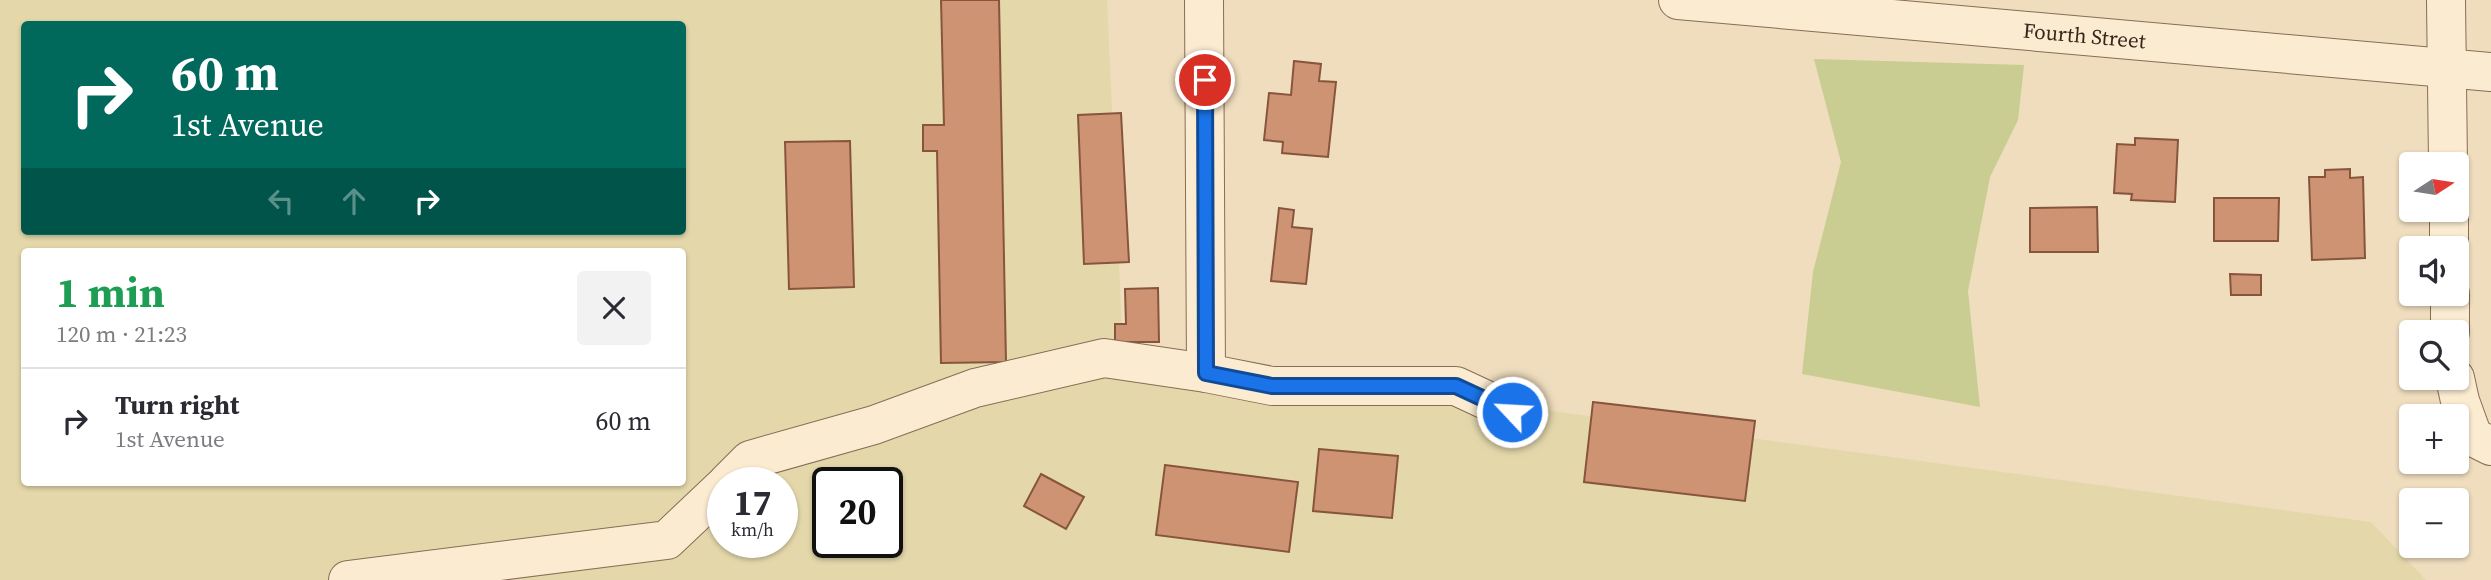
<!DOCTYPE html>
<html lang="en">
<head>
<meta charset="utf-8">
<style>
  :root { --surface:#fff; --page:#f2f2f3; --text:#2b2b33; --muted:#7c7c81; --line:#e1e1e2 }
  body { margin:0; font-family:"Source Serif 4",serif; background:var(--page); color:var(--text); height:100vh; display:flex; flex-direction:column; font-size:26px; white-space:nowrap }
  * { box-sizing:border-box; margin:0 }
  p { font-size:23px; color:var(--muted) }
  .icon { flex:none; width:38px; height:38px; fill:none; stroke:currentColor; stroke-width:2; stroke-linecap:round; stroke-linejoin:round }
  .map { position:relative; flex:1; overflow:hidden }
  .sheet { position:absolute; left:21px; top:248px; width:665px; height:238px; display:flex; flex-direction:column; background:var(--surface); border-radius:7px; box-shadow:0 2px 5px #0004 }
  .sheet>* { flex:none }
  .hud { position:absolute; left:21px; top:21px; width:665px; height:214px; border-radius:7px; box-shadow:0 2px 5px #0004; background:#00695c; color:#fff; overflow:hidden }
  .needle { width:46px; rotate:78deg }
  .buttons { position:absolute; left:2399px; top:152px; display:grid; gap:14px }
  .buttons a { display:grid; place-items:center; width:70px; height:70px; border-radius:7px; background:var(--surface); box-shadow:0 2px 5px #0004; font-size:35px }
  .speed { position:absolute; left:707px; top:467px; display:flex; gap:14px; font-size:35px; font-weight:700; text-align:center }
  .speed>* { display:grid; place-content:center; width:91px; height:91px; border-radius:50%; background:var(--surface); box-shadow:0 2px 5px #0004; line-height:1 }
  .speed small { font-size:18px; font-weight:400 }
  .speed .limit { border:4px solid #111; border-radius:10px; background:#fff; color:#111 }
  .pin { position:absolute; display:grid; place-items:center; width:60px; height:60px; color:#fff; margin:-30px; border:4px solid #fff; border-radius:50%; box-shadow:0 2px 7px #0007 }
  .me { position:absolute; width:77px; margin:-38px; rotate:295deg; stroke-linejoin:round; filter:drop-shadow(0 0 5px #0008) }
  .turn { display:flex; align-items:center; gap:24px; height:147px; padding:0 35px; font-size:32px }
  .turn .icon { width:91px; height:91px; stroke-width:2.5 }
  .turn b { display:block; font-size:49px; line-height:60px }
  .lanes { display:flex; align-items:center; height:66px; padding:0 35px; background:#0003; justify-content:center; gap:35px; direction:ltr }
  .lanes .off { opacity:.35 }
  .round { display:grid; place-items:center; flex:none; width:74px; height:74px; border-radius:7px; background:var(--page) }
  .overview { display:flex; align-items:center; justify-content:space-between; height:119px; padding:0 35px }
  h1 { font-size:42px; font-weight:700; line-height:52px; color:#1e9e55 }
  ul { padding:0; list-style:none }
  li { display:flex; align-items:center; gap:21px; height:105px; padding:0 35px; border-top:2px solid var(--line) }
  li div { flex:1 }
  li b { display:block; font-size:26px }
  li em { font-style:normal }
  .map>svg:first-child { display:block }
  .farmland { fill:#e4d8ab; fill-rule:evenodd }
  .green { fill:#c9cd92 }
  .building { fill:#ce9373; stroke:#87553c; stroke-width:2 }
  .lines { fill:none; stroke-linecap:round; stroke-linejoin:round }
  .minor-casing { stroke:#876d56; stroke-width:40 }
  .minor { stroke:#faebd1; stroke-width:38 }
  .route-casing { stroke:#114b97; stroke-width:18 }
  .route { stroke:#1a73e8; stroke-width:12 }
  .labels { text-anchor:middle; stroke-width:6; stroke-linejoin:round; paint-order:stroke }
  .street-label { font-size:21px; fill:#36271b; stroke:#f6e8ce }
</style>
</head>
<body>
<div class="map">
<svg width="2491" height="580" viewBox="0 0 2491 580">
  <rect width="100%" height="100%" fill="#efddbe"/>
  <!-- farmland -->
  <path class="farmland" d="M0,0H1107L1123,353L2371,522L2426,580H0ZM24,24H682V231H24ZM24,252H682V483H24ZM723,483H782V542H723ZM828,483H887V542H828Z"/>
  <!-- green -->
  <path class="green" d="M1814,59L2024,65L2018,120L1990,177L1968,291L1980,407L1802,374L1813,272L1841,162Z"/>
  <!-- building -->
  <g class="building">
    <path d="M941,0H999L1006,362L941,363L937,151H923V125H944Z"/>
    <path d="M1294,61L1321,64L1319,81L1336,82L1328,157L1282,153L1283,142L1264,140L1269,93L1291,95Z"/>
    <path d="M1121,113L1129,262L1084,264L1078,115Z"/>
    <path d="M2135,138L2178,140L2175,202L2131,200L2132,194L2114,193L2117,144L2135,145Z"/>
    <path d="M850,141L854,287L789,289L785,142Z"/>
    <path d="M2350,169V178L2363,177L2365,258L2312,260L2309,177H2325V170Z"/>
    <path d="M2214,198H2279L2278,241H2214Z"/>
    <path d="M2097,207L2098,252H2030V208Z"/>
    <path d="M1279,208L1294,210L1292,227L1312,229L1306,284L1271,281Z"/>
    <path d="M2230,274L2261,275V295H2231Z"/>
    <path d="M1158,288L1159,342H1115V324H1126L1125,289Z"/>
    <path d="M1593,402L1755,421L1745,501L1584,482Z"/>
    <path d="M1319,449L1398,456L1392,518L1313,511Z"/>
    <path d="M1165,465L1298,482L1289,552L1156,535Z"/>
    <path d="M1041,474L1084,497L1066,529L1024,506Z"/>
  </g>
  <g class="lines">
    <defs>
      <g id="minor">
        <path d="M1204,0L1206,373"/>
        <path id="s1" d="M1678,0L2491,72"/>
        <path d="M2446,0L2448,164"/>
        <path d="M2449,210V248"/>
        <path d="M2450,294V332"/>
        <path d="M2455,378L2460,401L2473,437L2491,446"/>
        <path d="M727,483L750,460L874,425L975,388L1104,358L1206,373L1272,386H1456L1512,412"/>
        <path d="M348,580L667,540L723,487"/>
      </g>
    </defs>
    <!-- minor casing -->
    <use href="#minor" class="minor-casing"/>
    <!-- minor -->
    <use href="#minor" class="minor"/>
  </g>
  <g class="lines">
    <defs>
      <path id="route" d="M1205,80L1206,373L1272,386H1456L1512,412"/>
    </defs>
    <!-- route casing -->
    <use href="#route" class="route-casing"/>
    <!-- route -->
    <use href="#route" class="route"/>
  </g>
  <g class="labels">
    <!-- street labels -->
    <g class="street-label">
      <text dy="7" stroke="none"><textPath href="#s1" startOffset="408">Fourth Street</textPath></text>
    </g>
  </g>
</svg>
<div class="buttons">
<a><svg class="needle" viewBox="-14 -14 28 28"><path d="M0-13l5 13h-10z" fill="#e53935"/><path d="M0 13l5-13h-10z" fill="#7c7c81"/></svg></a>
<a><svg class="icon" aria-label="sound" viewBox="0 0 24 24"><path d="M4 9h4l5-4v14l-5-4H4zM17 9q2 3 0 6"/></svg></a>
<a><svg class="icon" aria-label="search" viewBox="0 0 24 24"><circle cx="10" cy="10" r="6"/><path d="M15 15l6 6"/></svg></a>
<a>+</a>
<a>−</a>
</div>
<div class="speed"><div>17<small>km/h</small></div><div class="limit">20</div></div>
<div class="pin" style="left:1205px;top:80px;background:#d93025"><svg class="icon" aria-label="arrive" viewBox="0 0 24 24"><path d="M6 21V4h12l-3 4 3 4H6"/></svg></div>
<svg class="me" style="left:1512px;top:412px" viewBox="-20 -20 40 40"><circle r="17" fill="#1a73e8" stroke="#fff" stroke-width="3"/><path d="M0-11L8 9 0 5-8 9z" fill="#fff"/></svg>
<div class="hud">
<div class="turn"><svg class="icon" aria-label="right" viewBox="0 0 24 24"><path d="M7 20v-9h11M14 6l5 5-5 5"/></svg><div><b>60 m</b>1st Avenue</div></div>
<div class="lanes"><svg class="icon off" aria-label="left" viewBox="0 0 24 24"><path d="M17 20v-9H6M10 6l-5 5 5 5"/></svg><svg class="icon off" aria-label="ahead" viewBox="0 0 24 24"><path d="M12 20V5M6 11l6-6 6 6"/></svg><svg class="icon" aria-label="right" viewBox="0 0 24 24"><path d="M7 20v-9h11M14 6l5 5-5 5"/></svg></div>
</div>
<section class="sheet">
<div class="overview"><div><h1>1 min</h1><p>120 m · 21:23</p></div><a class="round"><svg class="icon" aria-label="close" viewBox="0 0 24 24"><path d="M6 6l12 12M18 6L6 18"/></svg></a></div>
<ul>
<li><svg class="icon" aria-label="right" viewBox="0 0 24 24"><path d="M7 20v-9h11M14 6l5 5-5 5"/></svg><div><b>Turn right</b><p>1st Avenue</p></div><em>60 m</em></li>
</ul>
</section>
</div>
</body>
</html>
